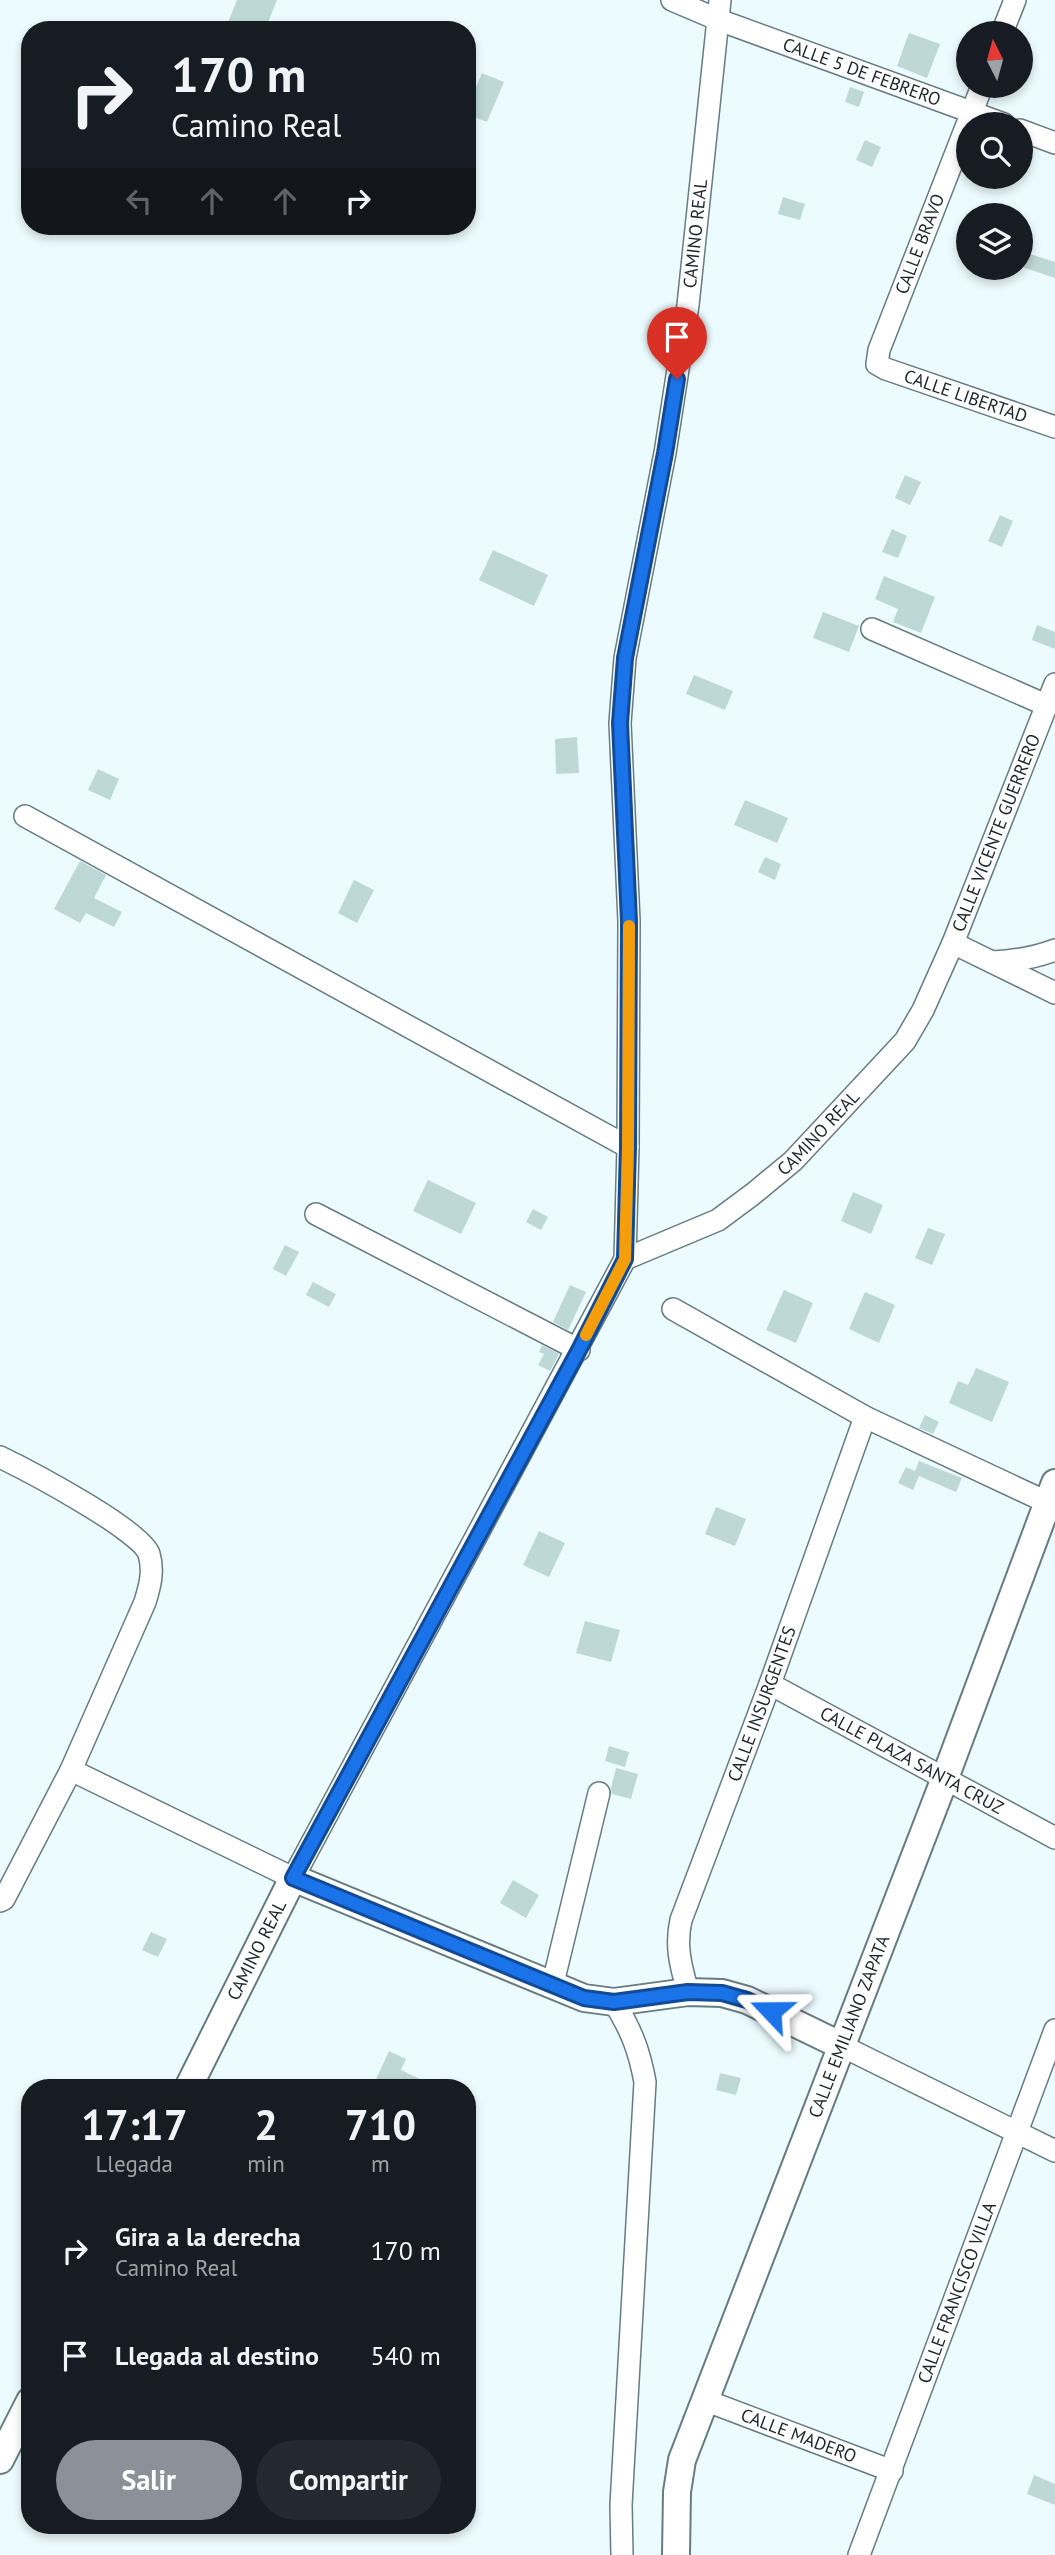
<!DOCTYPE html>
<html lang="es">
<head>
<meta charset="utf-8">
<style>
  :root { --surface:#171b24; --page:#242831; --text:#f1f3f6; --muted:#9ea1a6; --accent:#8c9099 }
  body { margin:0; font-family:"PT Sans",sans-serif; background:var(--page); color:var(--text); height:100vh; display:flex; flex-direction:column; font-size:26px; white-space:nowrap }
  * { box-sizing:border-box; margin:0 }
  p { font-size:23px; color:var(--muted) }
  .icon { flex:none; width:38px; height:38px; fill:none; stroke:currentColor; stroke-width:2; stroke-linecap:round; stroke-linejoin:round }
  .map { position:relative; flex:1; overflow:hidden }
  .sheet { position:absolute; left:21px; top:2079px; width:455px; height:455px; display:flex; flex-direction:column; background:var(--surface); border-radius:28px; box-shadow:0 4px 10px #0003 }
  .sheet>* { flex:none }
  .guide { position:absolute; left:21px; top:21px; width:455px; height:214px; border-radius:28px; box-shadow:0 4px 10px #0003; background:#171b24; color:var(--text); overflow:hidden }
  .needle { width:46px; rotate:354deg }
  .tools { position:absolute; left:956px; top:21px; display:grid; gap:14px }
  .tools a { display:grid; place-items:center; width:77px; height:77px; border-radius:50%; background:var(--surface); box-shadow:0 4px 10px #0003; font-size:35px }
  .pin { position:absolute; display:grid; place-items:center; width:60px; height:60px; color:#fff; margin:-72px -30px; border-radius:50% 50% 50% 0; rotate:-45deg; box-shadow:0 0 7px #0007 }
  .pin .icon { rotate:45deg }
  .me { position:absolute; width:77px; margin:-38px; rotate:293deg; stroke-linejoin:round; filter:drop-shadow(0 0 5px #0008) }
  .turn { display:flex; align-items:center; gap:24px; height:147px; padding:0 35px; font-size:32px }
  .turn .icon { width:91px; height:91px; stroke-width:2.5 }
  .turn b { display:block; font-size:49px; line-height:60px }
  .lanes { display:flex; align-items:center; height:66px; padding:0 35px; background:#0003; justify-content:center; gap:35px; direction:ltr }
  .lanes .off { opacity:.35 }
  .eta { display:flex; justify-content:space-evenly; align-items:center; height:119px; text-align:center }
  .eta b { font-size:42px; font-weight:600; line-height:49px }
  .button { display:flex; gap:14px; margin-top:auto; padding:14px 35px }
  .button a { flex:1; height:80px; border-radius:42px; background:var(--accent); color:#fff; font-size:28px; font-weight:600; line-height:80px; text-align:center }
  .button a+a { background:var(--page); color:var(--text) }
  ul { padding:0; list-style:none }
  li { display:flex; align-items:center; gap:21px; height:105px; padding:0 35px }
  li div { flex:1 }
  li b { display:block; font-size:26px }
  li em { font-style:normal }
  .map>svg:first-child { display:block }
  .building { fill:#bed8d7 }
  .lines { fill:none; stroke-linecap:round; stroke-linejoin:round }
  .minor-casing { stroke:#667c81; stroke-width:24 }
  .tertiary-casing { stroke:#667c81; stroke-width:30 }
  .minor { stroke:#fff; stroke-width:21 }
  .tertiary { stroke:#fff; stroke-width:26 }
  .route-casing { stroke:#114b97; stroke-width:18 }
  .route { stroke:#1a73e8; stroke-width:12 }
  .slow { stroke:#f59e0b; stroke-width:12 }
  .labels { text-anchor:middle; stroke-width:5; stroke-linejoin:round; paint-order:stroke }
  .street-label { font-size:18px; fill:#1c2527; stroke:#fff }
</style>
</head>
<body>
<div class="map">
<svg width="1055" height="2555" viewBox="0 0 1055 2555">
  <rect width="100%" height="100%" fill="#ecfbff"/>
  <!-- building -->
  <g class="building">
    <path d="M237,0H277L265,30H225Z"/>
    <path d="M909,33L940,44L927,78L897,66Z"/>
    <path d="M482,73L504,82L487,122L467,114V108Z"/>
    <path d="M850,87L864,92L859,107L845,102Z"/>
    <path d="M865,140L881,147L872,167L856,160Z"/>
    <path d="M783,197L805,204L800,220L778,214Z"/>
    <path d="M1027,253L1055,262V278L1022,267Z"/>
    <path d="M905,475L921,482L910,505L895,498Z"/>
    <path d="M1000,515L1013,521L1002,547L988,541Z"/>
    <path d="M892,529L907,536L898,558L882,552Z"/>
    <path d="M493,550L548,575L534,606L479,580Z"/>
    <path d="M884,576L935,597L921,633L893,622L898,609L875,599Z"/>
    <path d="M823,612L859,626L849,652L813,638Z"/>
    <path d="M1037,625L1055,632V649L1032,640Z"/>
    <path d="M694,675L733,691L725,710L686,694Z"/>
    <path d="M577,737L579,773L556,774L555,739Z"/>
    <path d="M98,769L119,779L110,800L88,790Z"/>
    <path d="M745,800L788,818L777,843L734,825Z"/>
    <path d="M765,857L781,864L775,880L758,872Z"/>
    <path d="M80,861L106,875L94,898L122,912L114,927L86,913L80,923L54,909Z"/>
    <path d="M354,880L374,890L357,923L338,913Z"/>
    <path d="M428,1180L476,1203L461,1234L413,1211Z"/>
    <path d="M853,1192L883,1205L871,1234L841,1221Z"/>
    <path d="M533,1209L548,1217L541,1230L526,1222Z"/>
    <path d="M928,1228L945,1234L932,1265L915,1258Z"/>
    <path d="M285,1245L299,1252L286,1276L273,1269Z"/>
    <path d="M313,1282L336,1294L329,1307L306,1295Z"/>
    <path d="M570,1285L586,1292L568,1330L553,1322Z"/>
    <path d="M784,1290L813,1303L796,1343L766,1330Z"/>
    <path d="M865,1292L895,1305L879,1343L849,1329Z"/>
    <path d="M542,1345L559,1354L550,1371L538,1365L544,1354L539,1352Z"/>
    <path d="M976,1368L1009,1382L992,1422L949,1403L958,1381L968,1385Z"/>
    <path d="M925,1415L939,1422L933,1434L919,1428Z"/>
    <path d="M919,1461L962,1478L956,1492L919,1476L913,1490L898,1483L906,1467L915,1471Z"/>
    <path d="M716,1507L746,1519L735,1546L705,1534Z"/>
    <path d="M539,1531L565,1543L549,1577L523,1565Z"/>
    <path d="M585,1621L620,1630L611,1662L576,1653Z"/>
    <path d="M609,1746L629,1752L625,1767L605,1761Z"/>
    <path d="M616,1768L638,1774L631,1799L612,1794L611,1788Z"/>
    <path d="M513,1880L539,1895L526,1918L500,1903Z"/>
    <path d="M151,1932L167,1939L158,1957L142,1950Z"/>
    <path d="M389,2051L406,2059L401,2070L439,2088H372Z"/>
    <path d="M720,2073L741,2078L736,2095L716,2090Z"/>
    <path d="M1034,2475L1055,2484V2505L1027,2494Z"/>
  </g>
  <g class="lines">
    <defs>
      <g id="minor">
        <path id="s1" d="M672,0L719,20L1004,124"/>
        <path d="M1002,33L1015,0"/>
        <path id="s2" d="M982,86L879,350L877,364L886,369L1055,427"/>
        <path d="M1020,130L1055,143"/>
        <path d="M872,629L1046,705"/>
        <path d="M25,816L628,1147"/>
        <path d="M953,943L1055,993"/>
        <path d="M992,962C1014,961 1034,958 1055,950"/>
        <path d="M316,1214L579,1350"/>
        <path id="s3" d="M625,1259L718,1220L753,1194L793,1161L905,1041L923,1010L953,943L1055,684"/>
        <path d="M673,1309L865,1417L1055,1506"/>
        <path d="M0,1457C27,1470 141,1530 149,1554C154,1571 150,1586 145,1602L71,1770L4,1899L0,1901"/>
        <path id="s4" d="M770,1684L1055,1838"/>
        <path id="s5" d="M71,1770L293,1878L625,1259L628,1147L629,921L620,723L625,658L665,453L688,305L720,0"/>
        <path d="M552,1987L599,1793"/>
        <path id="s6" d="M688,1992C681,1967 675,1946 681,1920L770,1684L865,1417"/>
        <path d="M614,2002C631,2030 639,2049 645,2082L621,2505L622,2555"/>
        <path d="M842,2046L1055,2151"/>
        <path id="s7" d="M707,2401L892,2471"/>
        <path id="s8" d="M859,2555L1055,2030"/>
      </g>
      <g id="tertiary">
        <path id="s9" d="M188,2088L293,1878L584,1998L614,2002L688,1992L722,1993L747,2000L842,2046"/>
        <path d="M0,2460L30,2401"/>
        <path id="s10" d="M676,2555L677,2492L682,2460L945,1778L1055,1483"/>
      </g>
    </defs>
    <!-- minor casing -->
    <use href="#minor" class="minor-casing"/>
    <!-- tertiary casing -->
    <use href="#tertiary" class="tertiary-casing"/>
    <!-- minor -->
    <use href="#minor" class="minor"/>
    <!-- tertiary -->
    <use href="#tertiary" class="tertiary"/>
  </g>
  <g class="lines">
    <defs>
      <path id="route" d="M677,379L665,453L625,658L620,723L629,921L628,1147L625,1259L579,1350L293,1878L584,1998L614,2002L688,1992L722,1993L747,2000L771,2011"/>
    </defs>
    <!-- route casing -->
    <use href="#route" class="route-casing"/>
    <!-- route -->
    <use href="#route" class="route"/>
    <!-- slow -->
    <path class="slow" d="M586,1335L625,1259L628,1147L629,926"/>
  </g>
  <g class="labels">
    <!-- street labels -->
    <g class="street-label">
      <text dy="6" stroke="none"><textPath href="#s1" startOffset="203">CALLE 5 DE FEBRERO</textPath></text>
      <text dy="6" stroke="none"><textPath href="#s5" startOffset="1981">CAMINO REAL</textPath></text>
      <text transform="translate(920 244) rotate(-69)" y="6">CALLE BRAVO</text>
      <text dy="6" stroke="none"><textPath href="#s2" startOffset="392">CALLE LIBERTAD</textPath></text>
      <text dy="6" stroke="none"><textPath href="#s3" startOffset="588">CALLE VICENTE GUERRERO</textPath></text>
      <text dy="6" stroke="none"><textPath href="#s3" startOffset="234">CAMINO REAL</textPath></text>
      <text dy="6" stroke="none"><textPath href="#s6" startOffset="304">CALLE INSURGENTES</textPath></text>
      <text dy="6" stroke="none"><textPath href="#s4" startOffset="161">CALLE PLAZA SANTA CRUZ</textPath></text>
      <text dy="6" stroke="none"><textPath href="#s9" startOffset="154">CAMINO REAL</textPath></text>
      <text dy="6" stroke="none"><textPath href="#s10" startOffset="560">CALLE EMILIANO ZAPATA</textPath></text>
      <text dy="6" stroke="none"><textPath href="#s8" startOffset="280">CALLE FRANCISCO VILLA</textPath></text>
      <text dy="6" stroke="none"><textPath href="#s7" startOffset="98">CALLE MADERO</textPath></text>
    </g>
  </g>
</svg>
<div class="tools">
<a><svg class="needle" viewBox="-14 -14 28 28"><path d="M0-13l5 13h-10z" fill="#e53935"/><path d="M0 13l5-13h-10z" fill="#9ea1a6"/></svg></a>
<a><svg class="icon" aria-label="search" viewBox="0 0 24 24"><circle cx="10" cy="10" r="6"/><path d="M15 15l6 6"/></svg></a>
<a><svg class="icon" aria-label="layers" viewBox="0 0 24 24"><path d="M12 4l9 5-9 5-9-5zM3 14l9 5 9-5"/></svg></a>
</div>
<div class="pin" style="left:677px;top:379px;background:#d93025"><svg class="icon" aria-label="arrive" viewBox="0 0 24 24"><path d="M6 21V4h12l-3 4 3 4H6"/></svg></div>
<svg class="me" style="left:771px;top:2011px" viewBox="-20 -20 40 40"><path d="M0-17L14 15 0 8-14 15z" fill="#1a73e8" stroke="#fff" stroke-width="4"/></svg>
<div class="guide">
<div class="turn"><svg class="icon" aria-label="right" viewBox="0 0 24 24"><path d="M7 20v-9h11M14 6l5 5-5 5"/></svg><div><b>170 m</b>Camino Real</div></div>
<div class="lanes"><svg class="icon off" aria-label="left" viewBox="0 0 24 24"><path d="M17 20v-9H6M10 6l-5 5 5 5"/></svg><svg class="icon off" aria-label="ahead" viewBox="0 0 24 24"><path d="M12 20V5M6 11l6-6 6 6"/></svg><svg class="icon off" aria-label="ahead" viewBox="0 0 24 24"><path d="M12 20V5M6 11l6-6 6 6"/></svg><svg class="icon" aria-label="right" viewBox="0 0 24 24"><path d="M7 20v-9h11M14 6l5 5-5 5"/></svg></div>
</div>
<section class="sheet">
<div class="eta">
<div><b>17:17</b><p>Llegada</p></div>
<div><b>2</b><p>min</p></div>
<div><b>710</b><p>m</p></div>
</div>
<ul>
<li><svg class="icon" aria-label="right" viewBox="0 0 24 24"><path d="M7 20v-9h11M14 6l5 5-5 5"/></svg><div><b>Gira a la derecha</b><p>Camino Real</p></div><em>170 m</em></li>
<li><svg class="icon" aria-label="arrive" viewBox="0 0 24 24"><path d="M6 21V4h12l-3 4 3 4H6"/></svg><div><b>Llegada al destino</b></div><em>540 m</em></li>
</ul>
<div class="button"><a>Salir</a><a>Compartir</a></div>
</section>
</div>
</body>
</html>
